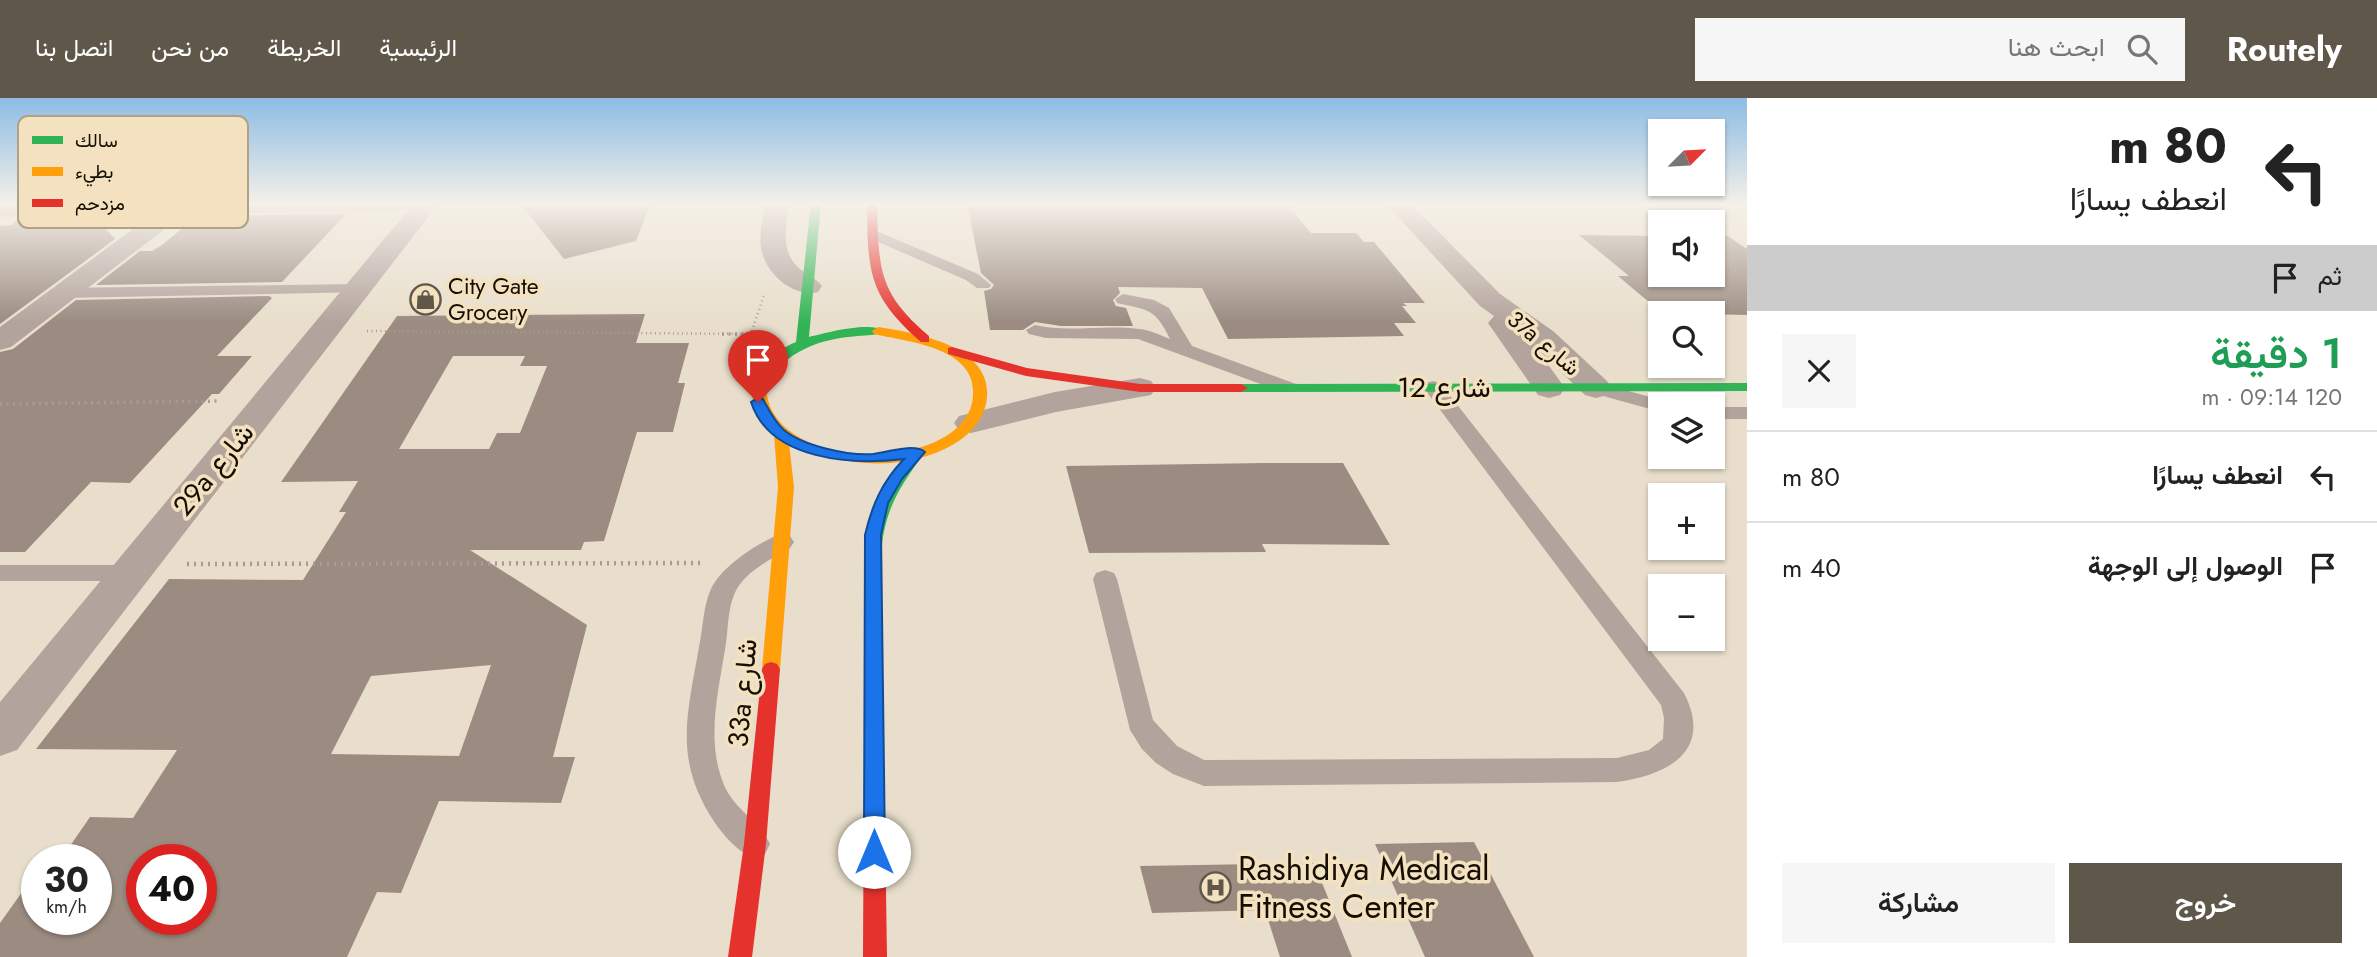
<!DOCTYPE html>
<html lang="ar">
<head>
<meta charset="utf-8">
<style>
  :root { --surface:#fff; --page:#f6f6f6; --text:#222; --muted:#767676; --line:#e0e0e0; --accent:#5e574a }
  body { margin:0; font-family:Jost,Vazirmatn,sans-serif; background:var(--page); color:var(--text); direction:rtl; height:100vh; display:flex; flex-direction:column; font-size:26px; white-space:nowrap }
  * { box-sizing:border-box; margin:0 }
  p { font-size:23px; color:var(--muted) }
  .icon { flex:none; width:38px; height:38px; fill:none; stroke:currentColor; stroke-width:2; stroke-linecap:round; stroke-linejoin:round }
  .map { position:relative; flex:1; overflow:hidden; direction:ltr }
  .panel { display:flex; flex-direction:column; background:var(--surface); width:630px }
  .panel>* { flex:none }
  .hud { background:#fff; color:var(--text); overflow:hidden }
  .needle { width:46px; rotate:66deg }
  .controls { position:absolute; left:1648px; top:21px; display:grid; gap:14px }
  .controls a { display:grid; place-items:center; width:77px; height:77px; border-radius:0px; background:var(--surface); box-shadow:0 2px 5px #0004; font-size:35px }
  .speed { position:absolute; left:21px; top:746px; display:flex; gap:14px; font-size:35px; font-weight:700; text-align:center }
  .speed>* { display:grid; place-content:center; width:91px; height:91px; border-radius:50%; background:var(--surface); box-shadow:0 2px 5px #0004; line-height:1 }
  .speed small { font-size:18px; font-weight:400 }
  .speed .limit { border:10px solid #d22; background:#fff; color:#111 }
  .pin { position:absolute; display:grid; place-items:center; width:60px; height:60px; color:#fff; margin:-72px -30px; border-radius:50% 50% 50% 0; rotate:-45deg; box-shadow:0 0 7px #0007 }
  .pin .icon { rotate:45deg }
  .me { position:absolute; width:77px; margin:-38px; rotate:0deg; stroke-linejoin:round; filter:drop-shadow(0 0 5px #0008) }
  .turn { display:flex; align-items:center; gap:24px; height:147px; padding:0 35px; font-size:32px }
  .turn .icon { width:91px; height:91px; stroke-width:2.5 }
  .turn b { display:block; font-size:49px; line-height:60px }
  .then { display:flex; align-items:center; height:66px; padding:0 35px; background:#0003; gap:14px; font-size:26px }
  .round { display:grid; place-items:center; flex:none; width:74px; height:74px; border-radius:0px; background:var(--page) }
  .summary { display:flex; align-items:center; justify-content:space-between; height:119px; padding:0 35px }
  h1 { font-size:42px; font-weight:600; line-height:52px; color:#1e9e55 }
  .action { display:flex; gap:14px; margin-top:auto; padding:14px 35px }
  .action a { flex:1; height:80px; border-radius:0px; background:var(--accent); color:#fff; font-size:28px; font-weight:600; line-height:80px; text-align:center }
  .action a+a { background:var(--page); color:var(--text) }
  ul { padding:0; list-style:none }
  li { display:flex; align-items:center; gap:21px; height:91px; padding:0 35px; border-top:2px solid var(--line) }
  li div { flex:1 }
  li b { display:block; font-size:26px }
  li em { font-style:normal }
  header { display:flex; align-items:center; gap:42px; box-sizing:border-box; height:98px; padding:0 35px; background:var(--accent); color:#fff }
  header strong { font-size:33px }
  nav { display:flex; gap:38px; margin-inline-start:auto; font-size:24px }
  .search { width:490px; height:63px; background:var(--page); display:flex; align-items:center; gap:18px; box-sizing:border-box; padding:0 24px; border-radius:0px; color:var(--muted); font-size:26px }
  main { display:flex; flex:1; min-height:0 }
  .map>svg:first-child { display:block }
  .building { fill:#9b8b81; fill-rule:evenodd }
  .lines { fill:none; stroke-linecap:round; stroke-linejoin:round }
  .path-far2 { stroke:#a89d95; stroke-width:2.5; stroke-dasharray:1 3.5; stroke-linecap:butt }
  .path-far1 { stroke:#a89d95; stroke-width:3.5; stroke-dasharray:2 4.5; stroke-linecap:butt }
  .path { stroke:#a89d95; stroke-width:4.5; stroke-dasharray:2 5; stroke-linecap:butt }
  .lane { fill:#b3a39d; fill-rule:evenodd }
  .street { fill:#b3a39d; fill-rule:evenodd }
  .fast { fill:#30b455; fill-rule:evenodd }
  .slow { fill:#ff9f0a; fill-rule:evenodd }
  .jam { fill:#e5322d; fill-rule:evenodd }
  .route { fill:#1a73e8; stroke:#114b97; stroke-width:2 }
  .labels { text-anchor:middle; stroke-width:7; stroke-linejoin:round; paint-order:stroke }
  .far-poi-label { font-size:23px; fill:#140e04; stroke:#f4e1bf; text-anchor:start }
  .far-street-label { font-size:23px; fill:#140e04; stroke:#f4e1bf }
  .street-label { font-size:28px; fill:#140e04; stroke:#f4e1bf }
  .near-poi-label { font-size:33px; fill:#140e04; stroke:#f4e1bf; text-anchor:start }
  .key { fill:#f4e1bf; stroke:#b1a287; stroke-width:2 }
  .key-label { font-size:19px; fill:#140e04 }
</style>
</head>
<body>
<header>
<strong>Routely</strong>
<div class="search"><svg class="icon" aria-label="search" viewBox="0 0 24 24"><circle cx="10" cy="10" r="6"/><path d="M15 15l6 6"/></svg>ابحث هنا</div>
<nav><a>الرئيسية</a><a>الخريطة</a><a>من نحن</a><a>اتصل بنا</a></nav>
</header>
<main>
<section class="panel">
<div class="hud">
<div class="turn"><svg class="icon" aria-label="left" viewBox="0 0 24 24"><path d="M17 20v-9H6M10 6l-5 5 5 5"/></svg><div><b>80 m</b>انعطف يسارًا</div></div>
<div class="then">ثم<svg class="icon" aria-label="arrive" viewBox="0 0 24 24"><path d="M6 21V4h12l-3 4 3 4H6"/></svg></div>
</div>
<div class="summary"><div><h1>1 دقيقة</h1><p>120 m · 09:14</p></div><a class="round"><svg class="icon" aria-label="close" viewBox="0 0 24 24"><path d="M6 6l12 12M18 6L6 18"/></svg></a></div>
<ul>
<li><svg class="icon" aria-label="left" viewBox="0 0 24 24"><path d="M17 20v-9H6M10 6l-5 5 5 5"/></svg><div><b>انعطف يسارًا</b></div><em>80 m</em></li>
<li><svg class="icon" aria-label="arrive" viewBox="0 0 24 24"><path d="M6 21V4h12l-3 4 3 4H6"/></svg><div><b>الوصول إلى الوجهة</b></div><em>40 m</em></li>
</ul>
<div class="action"><a>خروج</a><a>مشاركة</a></div>
</section>
<div class="map">
<svg width="1747" height="859" viewBox="0 0 1747 859">
  <rect width="100%" height="100%" fill="#e8decb"/>
  <!-- building -->
  <g class="building">
    <path d="M520,105H651L636,143L564,161Z"/>
    <path d="M967,105H1286L1311,135H1356L1364,144H1374L1425,205H1403L1407,208H1402L1416,225H1394L1404,238L1228,241L1202,190L1118,189L1120,195L1113,202L1116,208L1126,210L1133,228H1061L1035,224L1023,232H990L984,193L991,191L994,187L981,175Z"/>
    <path d="M92,115L115,141L0,226V128L12,127L17,122Z"/>
    <path d="M346,116L282,184L96,187L140,153H152L162,147L197,118Z"/>
    <path d="M1579,137L1661,138V177H1713V138L1726,137L1747,151V217L1662,215L1618,178H1629Z"/>
    <path d="M269,198L272,200L217,258H252L219,296H212L130,385L91,384L25,454H0V254L13,251L76,202Z"/>
    <path d="M645,216L636,245H689L678,285H685L673,334H637L604,443L584,444L581,452H470L587,527L553,659H575L561,705L439,703L401,795L377,794L347,859H0V825L30,783H37V821H96V761H61L90,719L133,720L177,652L36,651L169,481L303,482L346,414H339L358,383L281,384L397,218ZM453,258H525L520,268H547L520,335H497L489,351H399ZM491,567L459,658L331,656L371,578ZM142,761H201V821H142Z"/>
    <path d="M1266,365H1343L1390,447L1262,446L1266,454L1089,455L1066,368Z"/>
    <path d="M1474,744L1534,859H1425L1375,746Z"/>
    <path d="M1314,765L1352,859H1280L1265,812L1152,815L1140,768Z"/>
  </g>
  <g class="lines">
    <!-- path-far2 -->
    <g class="path-far2">
      <path d="M1642,105L1669,124"/>
      <path d="M1713,156L1747,180"/>
      <path d="M367,233L751,236L764,197"/>
    </g>
    <!-- path-far1 -->
    <g class="path-far1">
      <path d="M722,236H751"/>
      <path d="M0,306L220,303"/>
    </g>
    <!-- path -->
    <path class="path" d="M187,466L703,465"/>
    <!-- lane -->
    <g class="lane">
      <path d="M424,105L431,109L429,112L167,116L160,112L167,108Z"/>
      <path d="M874,132L978,176L991,187L989,190H977L966,182L869,140L866,137Z"/>
      <path d="M357,186L365,191L363,194L61,200L53,195L61,190Z"/>
      <path d="M1123,196L1154,202L1169,210L1192,248L1296,286L1299,290L1296,294H1282L1138,241L1046,240L1029,236L1026,232L1035,227C1068,235 1105,226 1139,231C1150,232 1160,237 1170,241C1155,210 1148,212 1117,205L1115,201Z"/>
      <path d="M1433,283L1440,285L1684,595C1714,654 1667,677 1617,684L1204,688L1173,676L1156,665L1142,651L1130,632L1093,481L1096,475L1105,472L1114,475L1117,481L1153,622L1177,648L1204,662L1617,660L1649,652L1663,641L1664,620L1661,607L1426,293L1423,289L1426,285Z"/>
      <path d="M1603,286L1668,304L1670,306H1661V314L1596,296L1593,292L1596,288Z"/>
      <rect x="1713" y="309" width="34" height="12"/>
      <path d="M782,436L790,438L794,444L790,450C771,461 742,475 734,497C728,511 728,530 726,545C719,592 705,641 724,687C734,711 759,723 770,746L765,756L754,760C738,754 725,739 715,725C673,662 687,618 699,549C703,531 703,508 711,491C721,469 759,443 782,436Z"/>
      <path d="M0,467H130L138,469L142,475L138,481L130,483H0Z"/>
    </g>
    <!-- street -->
    <g class="street">
      <path d="M0,105H107L104,110L95,112L0,119Z"/>
      <path d="M145,105H174L179,112L170,127L11,249L0,252V229L152,117L155,112Z"/>
      <path d="M414,105H439L17,652L0,658V604Z"/>
      <path d="M765,105H789C786,127 780,154 799,170C807,177 816,180 822,188L818,194C793,200 765,175 761,150C759,135 763,120 765,105Z"/>
      <path d="M1385,105H1410L1500,196L1553,233L1607,283L1612,290L1607,297L1596,300L1585,297L1536,250L1565,290L1560,297L1549,300L1538,297L1488,225L1494,218L1480,208Z"/>
      <path d="M1140,280L1151,283L1156,290L1151,297L1056,314L971,335L959,332L954,325L959,318L1055,294Z"/>
    </g>
    <!-- fast -->
    <g class="fast">
      <path d="M811,105H821L809,239C826,235 870,223 884,233C877,238 867,237 858,238C818,241 787,253 764,287H754L752,284C764,267 776,252 796,244Z"/>
      <path d="M1747,285V293L1241,294L1234,290L1241,286Z"/>
      <path d="M918,350L925,354C899,390 883,413 881,460L879,464H867C856,440 893,357 918,350Z"/>
    </g>
    <!-- slow -->
    <path class="slow" d="M878,229C918,235 998,249 986,306C982,324 969,337 954,346C905,375 838,369 789,345L794,389L780,571L777,576L771,578L765,576L762,571L778,389L774,336C759,322 747,301 754,281L759,280L766,284C762,379 970,377 973,297C976,249 908,244 874,236L872,233Z"/>
    <!-- jam -->
    <g class="jam">
      <path d="M867,105H877C879,170 877,194 929,238V244H921C867,197 868,173 867,105Z"/>
      <path d="M952,249L1027,270L1140,286H1241L1248,290L1241,294H1140L1026,278L948,256V250Z"/>
      <path d="M873,454L881,460L887,859H863L865,460Z"/>
      <path d="M771,564L777,566L780,571L766,746L752,859H728L744,746L762,571L765,566Z"/>
    </g>
  </g>
  <!-- sky -->
  <linearGradient id="sky" x2="0" y2="1"><stop stop-color="#8cbce5"/><stop offset="0.47" stop-color="#f5f0e8"/><stop offset="1" stop-color="#f5f0e8" stop-opacity="0"/></linearGradient>
  <rect width="1747" height="225" fill="url(#sky)"/>
  <!-- route -->
  <path class="route" d="M758,300L763,301C769,312 774,323 784,332C803,348 849,358 873,356C887,354 915,345 925,354L902,381L888,405L881,437L885,754L882,761L874,764L867,761L864,754L865,437C872,407 882,384 904,361C853,367 770,363 751,304Z"/>
  <!-- icons -->
  <defs>
    <symbol id="shop-ring" viewBox="-11 -11 22 22"><circle r="9.5" fill="#f4e1bf" stroke="#5e574a" stroke-width="1.5"/><path d="M-5-2.5h2.3a2.7 3.5 0 0 1 5.4 0H5L5.5 6h-11ZM-1.5-2.5h3a1.5 2.3 0 0 0-3 0Z" fill="#5e574a"/></symbol>
    <symbol id="hospital-ring" viewBox="-11 -11 22 22"><circle r="9.5" fill="#f4e1bf" stroke="#5e574a" stroke-width="1.5"/><path d="M-5-5h3v3.5h4V-5h3V5h-3V1.5h-4V5h-3Z" fill="#5e574a"/></symbol>
  </defs>
  <g fill-rule="evenodd">
    <use href="#shop-ring" x="408" y="184" width="35" height="35"/>
    <use href="#hospital-ring" x="1198" y="772" width="35" height="35"/>
  </g>
  <g class="labels">
    <!-- far-poi labels -->
    <g class="far-poi-label">
      <text x="448" y="196">City Gate<tspan x="448" dy="26">Grocery</tspan></text>
    </g>
    <!-- far-street labels -->
    <g class="far-street-label">
      <text transform="translate(1544 245) rotate(40)" y="8">37a شارع</text>
    </g>
    <!-- street labels -->
    <g class="street-label">
      <text x="1444" y="299">شارع 12</text>
      <text transform="translate(213 371) rotate(-51)" y="10">29a شارع</text>
      <text transform="translate(742 595) rotate(-85)" y="10">33a شارع</text>
    </g>
    <!-- near-poi labels -->
    <g class="near-poi-label">
      <text x="1238" y="782">Rashidiya Medical<tspan x="1238" dy="38">Fitness Center</tspan></text>
    </g>
  </g>
  <!-- legend -->
  <rect x="18" y="18" width="230" height="112" rx="10" class="key"/>
  <rect x="32" y="38" width="31" height="8" fill="#30b455"/>
  <rect x="32" y="69" width="31" height="9" fill="#ff9f0a"/>
  <rect x="32" y="101" width="31" height="8" fill="#e5322d"/>
  <g class="key-label">
    <text x="75" y="49">سالك</text>
    <text x="75" y="80">بطيء</text>
    <text x="75" y="112">مزدحم</text>
  </g>
</svg>
<div class="controls">
<a><svg class="needle" viewBox="-14 -14 28 28"><path d="M0-13l5 13h-10z" fill="#e53935"/><path d="M0 13l5-13h-10z" fill="#767676"/></svg></a>
<a><svg class="icon" aria-label="sound" viewBox="0 0 24 24"><path d="M4 9h4l5-4v14l-5-4H4zM17 9q2 3 0 6"/></svg></a>
<a><svg class="icon" aria-label="search" viewBox="0 0 24 24"><circle cx="10" cy="10" r="6"/><path d="M15 15l6 6"/></svg></a>
<a><svg class="icon" aria-label="layers" viewBox="0 0 24 24"><path d="M12 4l9 5-9 5-9-5zM3 14l9 5 9-5"/></svg></a>
<a>+</a>
<a>−</a>
</div>
<div class="speed"><div>30<small>km/h</small></div><div class="limit">40</div></div>
<div class="pin" style="left:758px;top:304px;background:#d93025"><svg class="icon" aria-label="arrive" viewBox="0 0 24 24"><path d="M6 21V4h12l-3 4 3 4H6"/></svg></div>
<svg class="me" style="left:874px;top:754px" viewBox="-20 -20 40 40"><circle r="19" fill="#fff"/><path d="M0-13L10 11 0 6-10 11z" fill="#1a73e8"/></svg>
</div>
</main>
</body>
</html>
